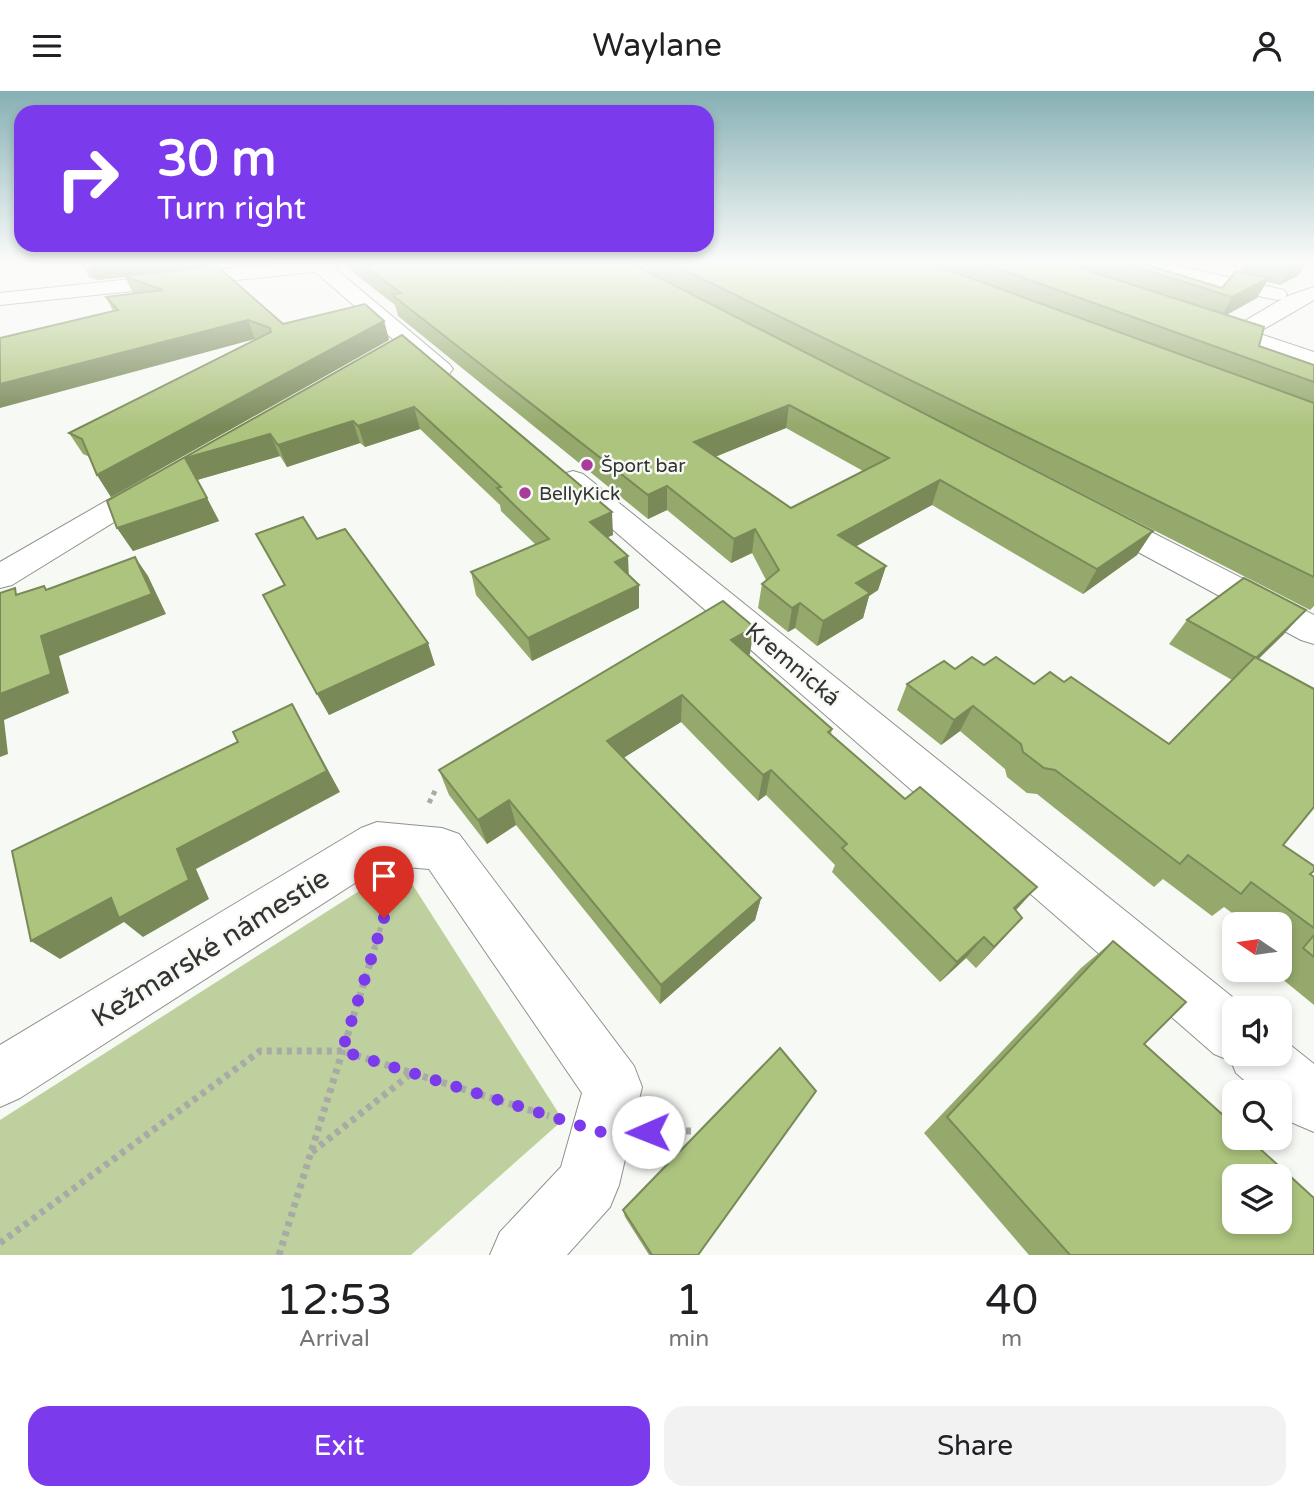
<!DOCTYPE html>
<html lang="en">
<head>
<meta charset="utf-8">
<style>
  :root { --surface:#fff; --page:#f2f2f2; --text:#202124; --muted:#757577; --accent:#7c3aed }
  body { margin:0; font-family:"Varela Round",sans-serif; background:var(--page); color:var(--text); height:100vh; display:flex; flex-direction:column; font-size:26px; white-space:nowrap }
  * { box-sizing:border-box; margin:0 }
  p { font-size:23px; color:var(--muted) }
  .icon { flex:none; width:38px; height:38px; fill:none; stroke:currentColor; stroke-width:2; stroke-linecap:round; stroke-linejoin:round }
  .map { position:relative; height:1164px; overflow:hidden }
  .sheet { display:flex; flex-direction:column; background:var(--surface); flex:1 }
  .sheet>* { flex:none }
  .guide { position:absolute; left:14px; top:14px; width:700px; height:147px; border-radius:21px; box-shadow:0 4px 10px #0003; background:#7c3aed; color:#fff; overflow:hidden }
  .needle { width:46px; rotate:283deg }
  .controls { position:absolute; left:1222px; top:821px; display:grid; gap:14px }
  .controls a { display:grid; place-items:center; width:70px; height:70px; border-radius:14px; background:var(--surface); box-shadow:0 4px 10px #0003; font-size:35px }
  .pin { position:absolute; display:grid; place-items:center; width:60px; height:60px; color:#fff; margin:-72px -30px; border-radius:50% 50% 50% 0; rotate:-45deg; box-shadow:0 0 7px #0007 }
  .pin .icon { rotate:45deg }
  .me { position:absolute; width:77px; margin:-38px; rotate:269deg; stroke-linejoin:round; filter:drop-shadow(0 0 5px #0008) }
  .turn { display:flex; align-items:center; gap:24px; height:147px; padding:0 28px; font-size:32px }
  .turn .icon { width:91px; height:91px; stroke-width:2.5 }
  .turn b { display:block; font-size:49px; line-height:60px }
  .eta { display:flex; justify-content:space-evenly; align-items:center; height:119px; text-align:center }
  .eta b { font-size:42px; font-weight:600; line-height:49px }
  .primary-button { display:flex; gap:14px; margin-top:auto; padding:14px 28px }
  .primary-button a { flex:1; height:80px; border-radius:21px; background:var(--accent); color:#fff; font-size:28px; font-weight:600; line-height:80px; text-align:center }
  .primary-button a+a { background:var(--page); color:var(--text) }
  header { display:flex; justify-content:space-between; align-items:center; height:91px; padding:0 28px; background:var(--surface); font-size:32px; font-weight:600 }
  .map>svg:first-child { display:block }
  .green { fill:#bfd09f }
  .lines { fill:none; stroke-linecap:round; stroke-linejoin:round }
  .street-casing { stroke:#91928e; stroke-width:2 }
  .secondary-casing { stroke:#91928e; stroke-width:2 }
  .path-far1 { stroke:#a8aaa6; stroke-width:5; stroke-dasharray:4.5 4.5; stroke-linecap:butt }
  .path { stroke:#a8aaa6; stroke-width:7; stroke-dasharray:5 5; stroke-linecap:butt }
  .street { fill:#fff; fill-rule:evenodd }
  .secondary { fill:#fff; fill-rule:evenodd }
  .wall { fill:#95a96c; fill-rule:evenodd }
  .shaded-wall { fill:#798958 }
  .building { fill:#adc47e; stroke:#798958; stroke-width:2; fill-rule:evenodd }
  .route { stroke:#7c3aed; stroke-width:12; stroke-dasharray:0 21.6 }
  .poi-dot { fill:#a93c9b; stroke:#f7f9f4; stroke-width:2.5 }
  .labels { text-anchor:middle; stroke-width:5; stroke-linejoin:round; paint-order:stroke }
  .far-poi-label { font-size:19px; fill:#333432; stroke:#f7f9f4; text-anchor:start }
  .street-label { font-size:23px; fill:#333432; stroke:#f7f9f4 }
  .near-street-label { font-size:28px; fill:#333432; stroke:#f7f9f4 }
</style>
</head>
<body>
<header><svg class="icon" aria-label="menu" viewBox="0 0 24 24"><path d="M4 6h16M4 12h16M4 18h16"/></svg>Waylane<svg class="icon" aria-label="person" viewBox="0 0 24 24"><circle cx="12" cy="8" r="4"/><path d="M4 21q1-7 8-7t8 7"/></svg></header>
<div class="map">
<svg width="1314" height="1164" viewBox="0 0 1314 1164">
  <rect width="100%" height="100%" fill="#f7f9f4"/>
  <!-- green -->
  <path class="green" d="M400,774L563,1029L411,1164H0V1029Z"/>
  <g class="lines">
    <defs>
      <g id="street">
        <path d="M312,173H330L449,273L453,278L449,283L441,285L433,283L313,179Z"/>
        <path d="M1134,173H1171L1284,199L1287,203L1285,206L1314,196V209L1257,242L1314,261V276L1231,248L1228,243L1231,238L1282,208L1277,209L1143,179Z"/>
        <path d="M573,380L583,383L1246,917H1234V962H1279V945L1314,973V1041L1293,1032L1279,1020V1001H1258L1236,982L1231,970L1214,963L563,395L558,389L563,383Z"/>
        <path d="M156,384L166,387L171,393L166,399L12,494L0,497V471L146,387Z"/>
        <path d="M1099,418L1110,420L1314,524V553L1301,549L1088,434L1083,427L1088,420Z"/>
        <path d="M377,731L442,737L459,743L634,975L642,996L619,1094L610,1116L567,1164H490L500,1141L561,1076L582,1002L429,778L383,774L20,1007L0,1016V954L361,737Z"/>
      </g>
      <path id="secondary" d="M272,173H340L331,179L0,214V202Z"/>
    </defs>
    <!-- street casing -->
    <use href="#street" class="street-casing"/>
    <!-- secondary casing -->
    <use href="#secondary" class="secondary-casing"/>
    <!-- path-far1 -->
    <g class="path-far1">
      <path d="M429,712L436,698"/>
      <path d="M374,858L392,800"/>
    </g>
    <!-- path -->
    <g class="path">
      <path d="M656,1040H696"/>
      <path d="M312,1061L412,982"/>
      <path d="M0,1152L260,960H342L549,1025"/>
      <path d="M279,1164L375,856"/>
    </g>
    <!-- street -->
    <use href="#street" class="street"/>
    <!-- secondary -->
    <use href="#secondary" class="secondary"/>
  </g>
  <!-- wall -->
  <g class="wall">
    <path d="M82,173H206L207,176L283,233L384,230L389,249L111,406L97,384L90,366L83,363L69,342L255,248L113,220L106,206L133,202L125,186L97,189L89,186Z"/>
    <path d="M342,173H633L1137,464L1083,503L932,414L856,455L886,475L878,499L869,505L863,527L817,555L795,537L788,541L758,517L762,493L766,489L752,462L731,472L667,419L648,428L398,225L395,214ZM786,337L863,380L791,417L716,365Z"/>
    <path d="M633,173H1144L1222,197L1240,180L1244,173H1305L1299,184L1280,194L1266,191L1257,207L1226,224L1259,255L1314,274V515L1310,519Z"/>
    <path d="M402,244L613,444L607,446L629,485L639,517L532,570L476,504L471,481L536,454L501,420L500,414L420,338L365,356L360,352L287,376L280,365L197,389L219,430L133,460L117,437Z"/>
    <path d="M256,443L317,448L435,574L329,624L263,504L284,494Z"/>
    <path d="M1187,529L1284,543L1258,568L1283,754L1314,786V914L1270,878H1279V865L1283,860L1279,857V833H1247L1224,816L1212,825L1163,788L1154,796L1037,703L1027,702L1007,686L1005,678L960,640L941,654L897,619L907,593L955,578L984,574L1034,593L1064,591L1169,653L1232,589L1169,553Z"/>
    <path d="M750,563L749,564L832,638L831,643L1022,827L976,877L966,867L940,891L832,781L835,774L766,704L758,710L681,631L623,667L761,807L755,829L660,913L516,734L487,753L449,704L439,679Z"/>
    <path d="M1113,850L1144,953L1314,1164H1029L924,1042L1081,877Z"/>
    <path d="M623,1119L699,1164H649L625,1126Z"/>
  </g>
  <!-- shaded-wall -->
  <g class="shaded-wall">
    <path d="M89,173H206L207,177L124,185L125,186L97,189Z"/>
    <path d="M1292,173H1305L1299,184L1280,194Z"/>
    <path d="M1269,187L1257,207L1221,227L1232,206Z"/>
    <path d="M248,229L255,248L0,317V293Z"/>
    <path d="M384,230L389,249L111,406L97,384Z"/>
    <path d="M789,314L786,337L693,375L694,351Z"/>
    <path d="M414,316L420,338L365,356L358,335Z"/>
    <path d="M353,330L360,352L287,376L278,354Z"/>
    <path d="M270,343L280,365L197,389L185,367Z"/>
    <path d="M940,389L932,414L833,468L838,444Z"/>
    <path d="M667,395V419L648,428V404Z"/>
    <path d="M207,407L219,430L133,460L117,437Z"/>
    <path d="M612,421L613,444L592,453L590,431Z"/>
    <path d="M755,438L752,462L731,472L734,448Z"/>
    <path d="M1153,440L1137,464L1083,503L1097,478Z"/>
    <path d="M628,465L629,488L615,471Z"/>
    <path d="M135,466L148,485L166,523L59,565L69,602L4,629L8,663L0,666V603L41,545Z"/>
    <path d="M886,475L878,499L869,505L863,527L817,555L823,530L856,492Z"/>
    <path d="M639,494V517L532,570L528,547Z"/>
    <path d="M800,512L795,537L788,541L792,517Z"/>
    <path d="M1306,519L1284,543L1235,591L1256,567Z"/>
    <path d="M754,536L750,563L728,576L731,549Z"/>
    <path d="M428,552L435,574L329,624L317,603Z"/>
    <path d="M682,604L681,631L609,676L607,650Z"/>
    <path d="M292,613L340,701L196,778L209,808L143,846L124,831L60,868L31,850L177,758Z"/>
    <path d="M973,615L960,640L941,654L954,629Z"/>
    <path d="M771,679L766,704L758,710L763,684Z"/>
    <path d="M509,709L516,734L487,753L478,729Z"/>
    <path d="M1037,796L1017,818L995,839L1014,817Z"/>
    <path d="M761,807L755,829L660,913L661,894Z"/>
    <path d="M1022,827L1003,848L976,877L994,856Z"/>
    <path d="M984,846L966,867L940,891L957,871Z"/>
  </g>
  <!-- building -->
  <g class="building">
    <path d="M362,173H633L1153,440L1097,478L940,389L838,444L886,475L856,492L870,502L823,530L800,512L792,517L762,493L779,479L755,438L734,448L667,395L648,404L392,204L401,202ZM789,314L889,367L791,417L694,351Z"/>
    <path d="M672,173H932L1314,312V486Z"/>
    <path d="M985,173H1068L1264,236L1259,255L1314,274V291Z"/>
    <path d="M1126,173H1144L1222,197L1236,180L1269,187L1232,206Z"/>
    <path d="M217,175L283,233L365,213L384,230L97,384L82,348L69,342L271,241L270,237L248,229L0,293V247L118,219L106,206L163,199L124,185Z"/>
    <path d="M402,244L612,421L590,431L628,465L615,471L639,494L528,547L471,481L549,448L497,397L501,396L414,316L358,335L353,330L278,354L270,343L185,367L207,407L117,437L107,410Z"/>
    <path d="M303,426L317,448L345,438L428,552L317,603L263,504L285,494L256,443Z"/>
    <path d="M135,466L152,503L41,545L51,583L0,603V502L15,497L16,504L44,495L46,499Z"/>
    <path d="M1244,487L1306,519L1256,567L1187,529Z"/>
    <path d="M723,510L754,536L731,549L832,638L828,641L905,708L920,696L1037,796L1014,817L1022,827L994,856L984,846L957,871L842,757L847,753L771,679L763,684L682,604L607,650L761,807L661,894L509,709L478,729L439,679Z"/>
    <path d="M972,566L984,574L996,566L1034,593L1050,581L1064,591L1071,586L1169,653L1255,566L1314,598V716L1283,754L1314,775V780L1310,783L1314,786V837L1251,791L1241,803L1188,764L1180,773L1055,679L1044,677L1023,661L1021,653L973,615L954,629L907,593L944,570L955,578Z"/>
    <path d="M292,613L327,680L177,758L189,789L119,827L111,807L31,850L12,760L238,651L233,641Z"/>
    <path d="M1314,844V866L1303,857Z"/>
    <path d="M1113,850L1186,911L1144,953L1234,1034V1046H1247L1314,1107V1164H1070L947,1026ZM1234,1085H1279V1130H1234Z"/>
    <path d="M780,957L816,1000L698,1164H652L623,1119Z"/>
  </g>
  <!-- sky -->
  <linearGradient id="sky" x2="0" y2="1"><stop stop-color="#86b0b4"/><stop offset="0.51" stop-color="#fbfcfa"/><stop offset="1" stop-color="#fbfcfa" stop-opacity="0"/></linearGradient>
  <rect width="1314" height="336" fill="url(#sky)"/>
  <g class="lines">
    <!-- route -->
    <path class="route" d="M384,827L342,960L601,1041H648"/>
  </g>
  <!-- markers -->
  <g class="poi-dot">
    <circle cx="587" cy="374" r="7"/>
    <circle cx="525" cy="402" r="7"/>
  </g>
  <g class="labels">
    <!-- far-poi labels -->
    <g class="far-poi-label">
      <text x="601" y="381">Šport bar</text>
      <text x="539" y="409">BellyKick</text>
    </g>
    <!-- street labels -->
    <g class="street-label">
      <text transform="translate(793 573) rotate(40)" y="8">Kremnická</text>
    </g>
    <!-- near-street labels -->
    <g class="near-street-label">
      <text transform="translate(210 856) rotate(-32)" y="10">Kežmarské námestie</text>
    </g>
  </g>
</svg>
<div class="controls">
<a><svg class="needle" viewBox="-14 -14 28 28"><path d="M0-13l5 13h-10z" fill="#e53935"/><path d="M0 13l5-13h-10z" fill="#757577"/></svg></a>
<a><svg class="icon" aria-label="sound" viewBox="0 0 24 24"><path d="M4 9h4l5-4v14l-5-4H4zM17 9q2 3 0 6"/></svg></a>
<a><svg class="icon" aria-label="search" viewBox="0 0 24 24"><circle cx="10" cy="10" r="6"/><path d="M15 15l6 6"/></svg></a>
<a><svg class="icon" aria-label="layers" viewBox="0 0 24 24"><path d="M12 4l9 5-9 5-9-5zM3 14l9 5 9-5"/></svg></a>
</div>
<div class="pin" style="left:384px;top:827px;background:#d93025"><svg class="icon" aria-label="arrive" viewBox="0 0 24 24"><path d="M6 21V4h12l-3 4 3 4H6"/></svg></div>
<svg class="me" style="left:648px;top:1041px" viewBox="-20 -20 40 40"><circle r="19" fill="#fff"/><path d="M0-13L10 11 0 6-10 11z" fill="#7c3aed"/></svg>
<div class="guide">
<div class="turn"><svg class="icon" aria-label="right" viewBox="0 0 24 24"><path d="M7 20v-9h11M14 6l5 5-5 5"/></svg><div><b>30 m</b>Turn right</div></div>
</div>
</div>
<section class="sheet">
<div class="eta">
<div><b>12:53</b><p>Arrival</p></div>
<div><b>1</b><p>min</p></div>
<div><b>40</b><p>m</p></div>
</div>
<div class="primary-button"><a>Exit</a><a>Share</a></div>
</section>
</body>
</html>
